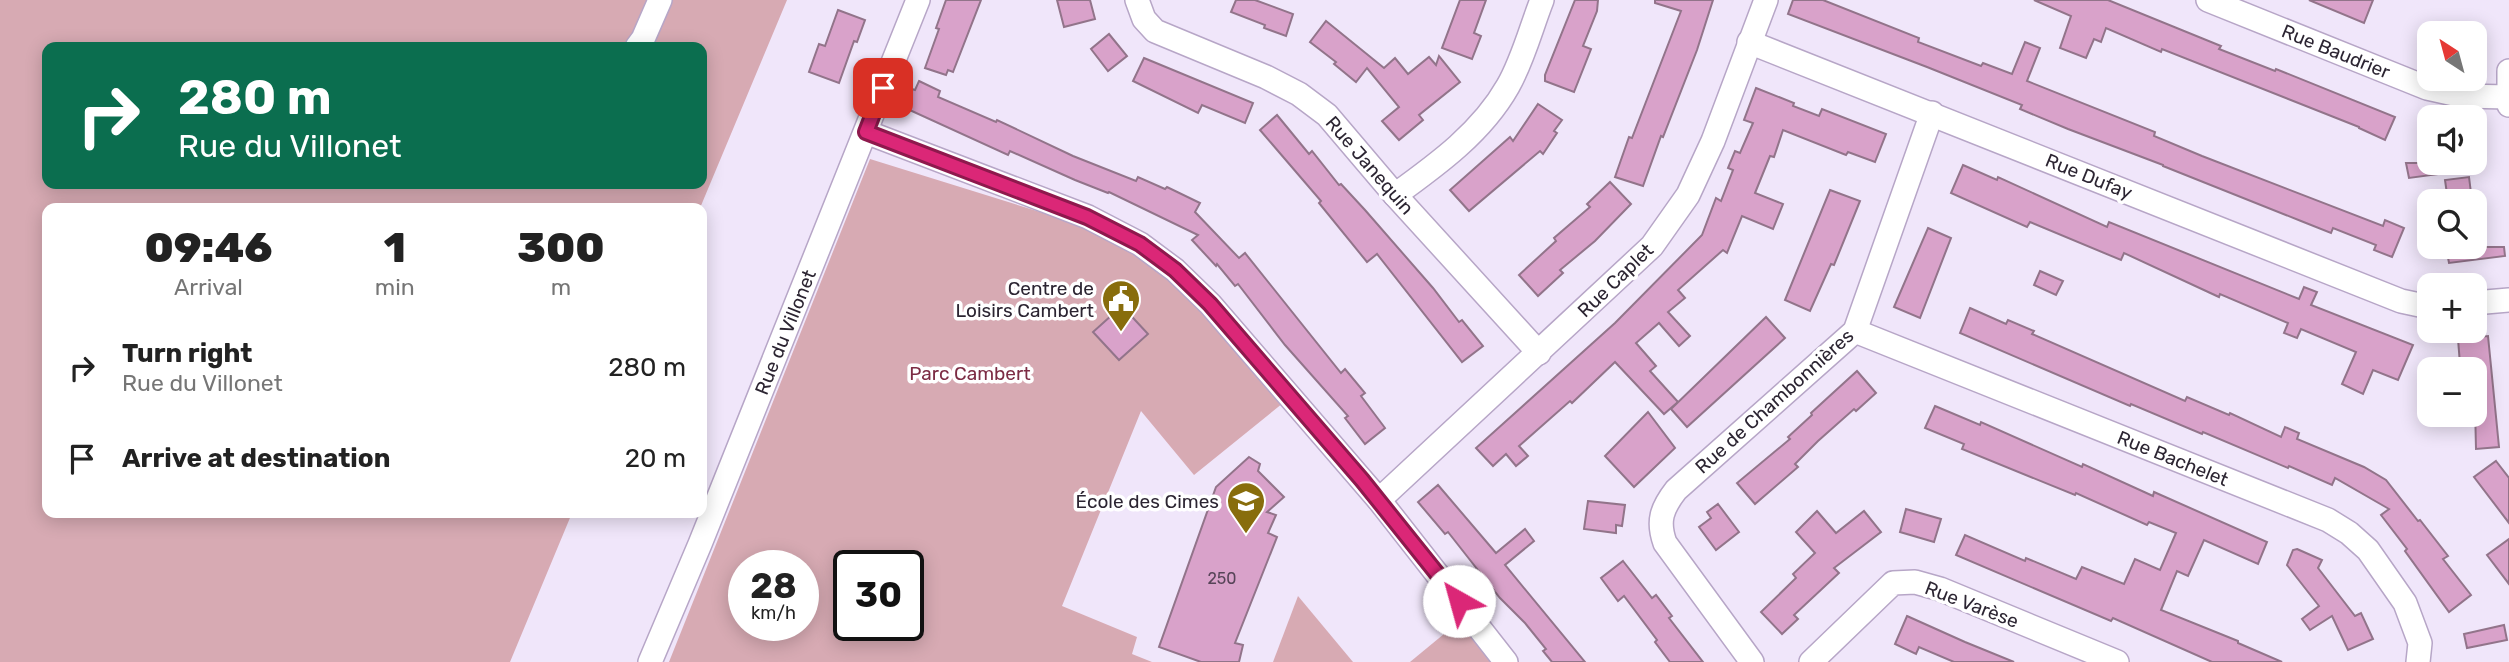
<!DOCTYPE html>
<html lang="en">
<head>
<meta charset="utf-8">
<style>
  :root { --surface:#fff; --page:#f6f6f6; --text:#222; --muted:#767676 }
  body { margin:0; font-family:Rubik,sans-serif; background:var(--page); color:var(--text); height:100vh; display:flex; flex-direction:column; font-size:26px; white-space:nowrap }
  * { box-sizing:border-box; margin:0 }
  p { font-size:23px; color:var(--muted) }
  .icon { flex:none; width:38px; height:38px; fill:none; stroke:currentColor; stroke-width:2; stroke-linecap:round; stroke-linejoin:round }
  .map { position:relative; flex:1; overflow:hidden }
  .drawer { position:absolute; left:42px; top:203px; width:665px; height:315px; display:flex; flex-direction:column; background:var(--surface); border-radius:14px; box-shadow:0 4px 18px #0003 }
  .drawer>* { flex:none }
  .guide { position:absolute; left:42px; top:42px; width:665px; height:147px; border-radius:14px; box-shadow:0 4px 18px #0003; background:#0b6e4f; color:#fff; overflow:hidden }
  .needle { width:46px; rotate:324deg }
  .buttons { position:absolute; left:2417px; top:21px; display:grid; gap:14px }
  .buttons a { display:grid; place-items:center; width:70px; height:70px; border-radius:14px; background:var(--surface); box-shadow:0 4px 18px #0003; font-size:35px }
  .speed { position:absolute; left:728px; top:550px; display:flex; gap:14px; font-size:35px; font-weight:700; text-align:center }
  .speed>* { display:grid; place-content:center; width:91px; height:91px; border-radius:50%; background:var(--surface); box-shadow:0 4px 18px #0003; line-height:1 }
  .speed small { font-size:18px; font-weight:400 }
  .speed .limit { border:4px solid #111; border-radius:10px; background:#fff; color:#111 }
  .pin { position:absolute; display:grid; place-items:center; width:60px; height:60px; color:#fff; margin:-30px; border-radius:14px; box-shadow:0 4px 10px #0006 }
  .me { position:absolute; width:77px; margin:-38px; rotate:322deg; stroke-linejoin:round; filter:drop-shadow(0 0 5px #0008) }
  .turn { display:flex; align-items:center; gap:24px; height:147px; padding:0 21px; font-size:32px }
  .turn .icon { width:91px; height:91px; stroke-width:2.5 }
  .turn b { display:block; font-size:49px; line-height:60px }
  .eta { display:flex; justify-content:space-evenly; align-items:center; height:119px; text-align:center }
  .eta b { font-size:42px; font-weight:800; line-height:49px }
  ul { padding:0; list-style:none }
  li { display:flex; align-items:center; gap:21px; height:91px; padding:0 21px }
  li div { flex:1 }
  li b { display:block; font-size:26px }
  li em { font-style:normal }
  .map>svg:first-child { display:block }
  .green { fill:#d7aab3; fill-rule:evenodd }
  .building { fill:#d9a2ca; stroke:#92748a; stroke-width:2 }
  .lines { fill:none; stroke-linecap:round; stroke-linejoin:round }
  .street-casing { stroke:#b7a6c7; stroke-width:26 }
  .street { stroke:#fff; stroke-width:23 }
  .route-casing { stroke:#8e194d; stroke-width:18 }
  .route { stroke:#db2777; stroke-width:12 }
  .labels { text-anchor:middle; stroke-width:7; stroke-linejoin:round; paint-order:stroke }
  .number-label { font-size:16px; fill:#574458 }
  .street-label { font-size:19px; fill:#2c2532; stroke:#fff }
  .poi-label { font-size:19px; fill:#2c2532; stroke:#fff; text-anchor:end }
  .park-label { font-size:19px; fill:#7c2c44; stroke:#fff }
</style>
</head>
<body>
<div class="map">
<svg width="2509" height="662" viewBox="0 0 2509 662">
  <rect width="100%" height="100%" fill="#f0e6fa"/>
  <!-- green -->
  <g class="green">
    <path d="M0,0H787L700,208H47V513H572L510,662H0ZM47,47H702V184H47Z"/>
    <path d="M870,159L1111,234L1165,266L1288,399L1194,475L1141,411L1062,606L1137,637L1132,654L1152,662H669ZM744,565H803V625H744ZM849,565H908V625H849Z"/>
    <path d="M1298,596L1353,662H1273Z"/>
    <path d="M1467,615L1505,662H1410Z"/>
  </g>
  <!-- building -->
  <g class="building">
    <path d="M946,0H981L953,72L948,70L946,75L925,68L939,29L936,28Z"/>
    <path d="M1057,0H1090L1095,19L1064,27Z"/>
    <path d="M1236,0H1255L1293,14L1286,36L1264,28L1265,25L1231,12Z"/>
    <path d="M1460,0H1486L1474,33L1481,36L1472,59L1442,48Z"/>
    <path d="M1575,0H1598L1597,11L1583,46L1591,49L1574,92L1545,81V75Z"/>
    <path d="M1655,0H1713L1697,50L1663,137L1661,136L1643,186L1615,177L1629,137L1632,138L1681,11L1655,3Z"/>
    <path d="M1793,0H1823L1919,38L1918,42L1981,66L1983,63L2012,74L2025,42L2040,48L2027,81L2155,132L2154,136L2202,156L2383,226L2385,220L2404,228L2392,257L2374,250L2376,245L2333,228L2331,233L2301,221L2163,166V165L2068,129L2020,109L2022,105L1927,67L1788,14Z"/>
    <path d="M2034,0H2108L2221,46L2219,49L2275,71L2276,69L2395,117L2385,140L2359,128V127L2162,49L2161,52L2106,28L2101,42L2094,39L2086,58L2060,48L2071,16Z"/>
    <path d="M2309,0H2373L2364,23Z"/>
    <path d="M838,10L865,20L857,42L854,41L839,83L809,72L819,44L825,46Z"/>
    <path d="M1326,21L1384,68L1395,58L1408,74L1429,57L1436,65L1439,56L1460,82L1419,115L1423,120L1399,140L1382,121L1399,107L1367,68L1356,82L1334,64L1336,62L1310,42Z"/>
    <path d="M1109,34L1127,56L1108,71L1091,49Z"/>
    <path d="M1144,58L1253,103L1245,123L1202,105L1198,113L1133,81Z"/>
    <path d="M919,81L940,91L938,97L996,122L997,120L1073,156L1136,181L1138,177L1165,189L1167,187L1200,203L1195,212L1239,258L1245,253L1341,373L1345,369L1365,393L1361,396L1385,428L1365,444L1345,418L1348,416L1285,345L1238,284L1235,286L1217,264L1216,266L1192,240L1198,235L1109,192L1108,193L1075,180L1010,151L1008,155L903,107L912,89L915,90Z"/>
    <path d="M1756,88L1794,103L1793,106L1819,116L1822,109L1886,134L1875,162L1848,152L1846,155L1783,130L1774,157L1770,156L1755,193L1783,204L1773,229L1742,216L1727,253L1723,250L1678,290L1685,298L1668,312L1690,336L1679,346L1659,323L1636,343L1656,366L1650,371L1678,402L1664,414L1615,362L1572,403L1570,401L1519,446L1528,456L1516,466L1506,454L1493,466L1476,448L1615,323L1702,235L1716,198L1721,201L1733,170L1728,168L1735,151L1740,153L1753,123L1744,120Z"/>
    <path d="M1538,104L1562,120L1554,131L1557,133L1543,154L1540,151L1469,211L1450,190L1510,137L1513,141Z"/>
    <path d="M1277,115L1309,154L1312,151L1339,185L1341,184L1365,210L1433,288L1459,322L1462,320L1483,346L1462,362L1377,254L1367,262L1319,203L1321,201L1260,130Z"/>
    <path d="M2406,163H2453L2454,172L2409,178Z"/>
    <path d="M1963,165L1997,180L1998,177L2107,227L2109,222L2299,299L2304,287L2317,292L2311,305L2413,345L2398,380L2373,370L2363,394L2342,384L2356,352L2301,329L2297,338L2284,333L2288,323L2220,294L2219,297L2124,253L2121,260L2030,222L2027,227L1951,193Z"/>
    <path d="M2469,177L2472,201H2448L2445,180Z"/>
    <path d="M1610,182L1631,204L1595,241L1560,270L1563,273L1538,296L1519,275L1556,241L1554,238L1590,207L1587,204Z"/>
    <path d="M1830,190L1860,201L1834,265L1831,264L1810,311L1785,300Z"/>
    <path d="M1928,228L1951,238L1920,318L1894,307Z"/>
    <path d="M2446,247H2504L2505,256L2449,263Z"/>
    <path d="M2040,271L2063,281L2056,295L2034,285Z"/>
    <path d="M1122,306L1148,334L1119,360L1093,332Z"/>
    <path d="M1970,308L2006,324L2008,320L2034,331L2032,334L2185,401L2187,397L2229,415L2230,413L2281,437L2285,427L2299,433L2297,439L2364,467L2386,480L2418,521L2420,520L2448,556L2443,559L2471,595L2449,612L2405,551L2407,549L2381,515L2389,509L2335,478L2332,485L2289,466L2288,468L2203,432L2202,434L2131,404L2130,406L1960,333Z"/>
    <path d="M1766,317L1785,338L1687,427L1671,409Z"/>
    <path d="M2488,336L2499,447L2476,449L2474,362L2460,364L2458,339Z"/>
    <path d="M1857,371L1876,393L1856,411L1854,409L1818,441L1795,464L1798,467L1755,504L1737,483L1790,439L1788,437L1812,415L1811,413Z"/>
    <path d="M1935,406L1980,425L1981,422L2082,467L2083,464L2153,496L2154,492L2267,542L2258,564L2204,540L2188,576L2177,571L2161,610L2238,641V643L2282,662H2212L2113,618L2111,621L1956,555L1965,535L2025,561L2026,558L2076,579L2082,567L2124,584L2135,559L2160,570L2176,533L2149,522L2147,525L2076,493L2075,495L1962,449L1964,444L1925,428Z"/>
    <path d="M1648,412L1675,448L1634,487L1605,456Z"/>
    <path d="M1249,457L1260,464L1258,471L1284,497L1267,512L1276,515L1268,533L1277,537L1235,643L1243,645L1239,662H1201L1159,647L1216,487Z"/>
    <path d="M2496,461L2509,478V523L2474,477Z"/>
    <path d="M1438,485L1496,553L1525,529L1534,541L1505,565L1585,662H1552L1543,651L1546,649L1525,623L1500,598L1448,532L1445,534L1418,502Z"/>
    <path d="M1588,501L1625,505L1622,526L1616,525V533L1584,529Z"/>
    <path d="M1718,504L1739,532L1716,550L1699,527L1711,518L1707,512Z"/>
    <path d="M1906,509L1941,519L1934,542L1900,532Z"/>
    <path d="M1817,511L1836,533L1864,511L1881,532L1834,568L1839,573L1794,615L1798,619L1782,634L1761,612L1796,578L1793,574L1815,553L1796,532Z"/>
    <path d="M2509,539V584L2487,555Z"/>
    <path d="M2297,549L2322,560L2318,568L2355,616L2361,613L2373,639L2348,650L2332,616L2310,630L2302,619L2319,606L2287,565L2293,550Z"/>
    <path d="M1623,561L1652,598L1656,595L1672,616L1669,618L1703,662H1670L1655,642L1657,640L1624,596L1618,601L1601,578Z"/>
    <path d="M1907,616L1965,642L2014,662H1954L1919,647L1916,654L1895,644Z"/>
    <path d="M2504,625L2507,640L2467,648L2464,634Z"/>
  </g>
  <g class="lines">
    <defs>
      <g id="street">
        <path d="M1137,0L1144,19L1155,31L1266,77L1299,94L1327,115L1395,195L1539,353"/>
        <path d="M2208,0L2427,88L2463,96L2508,97"/>
        <path d="M1749,42L2401,301L2429,307"/>
        <path d="M637,47L643,39L660,0"/>
        <path d="M2509,71V105"/>
        <path d="M866,132L1088,217L1140,244L1175,270L1210,304L1379,500L1506,662"/>
        <path d="M1395,195C1438,164 1482,132 1508,86C1523,60 1531,28 1542,0"/>
        <path d="M2474,303L2509,300"/>
        <path d="M1855,331L2328,520L2349,533L2368,550L2405,603L2420,643L2418,662"/>
        <path d="M1379,500L1652,246L1688,195L1713,141L1766,0"/>
        <path d="M650,662L700,544L918,0"/>
        <path d="M1752,662L1665,543C1657,521 1662,508 1676,490L1855,331L1932,113"/>
        <path d="M1811,662L1893,583L1915,582L1940,589L2117,662"/>
      </g>
    </defs>
    <!-- street casing -->
    <use href="#street" class="street-casing"/>
    <!-- street -->
    <use href="#street" class="street"/>
  </g>
  <g class="lines">
    <defs>
      <path id="route" d="M883,88L866,132L1087,217L1140,244L1175,270L1210,304L1362,480L1459,601"/>
    </defs>
    <!-- route casing -->
    <use href="#route" class="route-casing"/>
    <!-- route -->
    <use href="#route" class="route"/>
  </g>
  <!-- icons -->
  <defs>
    <symbol id="civic-pin" viewBox="-11 -11 22 30"><path d="M0 17L-7.5 6A9.5 9.5 0 1 1 7.5 6Z" fill="#886d0c" stroke="#fff"/><path d="M-.6-6.5H3V-4.5H.6V-3L4-1V1h2V6H-6V1h2V-1L-.6-3ZM-1.2 2.5V6h2.4V2.5Z" fill="#fff"/></symbol>
    <symbol id="school-pin" viewBox="-11 -11 22 30"><path d="M0 17L-7.5 6A9.5 9.5 0 1 1 7.5 6Z" fill="#886d0c" stroke="#fff"/><path d="M0-5L7-2L0 1L-7-2ZM-4 1L0 2.5L4 1V4Q0 6-4 4Z" fill="#fff"/></symbol>
  </defs>
  <g fill-rule="evenodd">
    <use href="#civic-pin" x="1099" y="277" width="44" height="60"/>
    <use href="#school-pin" x="1224" y="479" width="44" height="60"/>
  </g>
  <g class="labels">
    <!-- number labels -->
    <g class="number-label">
      <text x="1222" y="584">250</text>
    </g>
    <!-- street labels -->
    <g class="street-label">
      <text transform="translate(2336 51) rotate(22)" y="7">Rue Baudrier</text>
      <text transform="translate(1370 165) rotate(49)" y="7">Rue Janequin</text>
      <text transform="translate(2089 176) rotate(22)" y="7">Rue Dufay</text>
      <text transform="translate(1615 280) rotate(-44)" y="7">Rue Caplet</text>
      <text transform="translate(785 332) rotate(-68)" y="7">Rue du Villonet</text>
      <text transform="translate(1774 401) rotate(-42)" y="7">Rue de Chambonnières</text>
      <text transform="translate(2173 458) rotate(22)" y="7">Rue Bachelet</text>
      <text transform="translate(1972 604) rotate(21)" y="7">Rue Varèse</text>
    </g>
    <!-- poi labels -->
    <g class="poi-label">
      <text x="1094" y="295">Centre de<tspan x="1094" dy="22">Loisirs Cambert</tspan></text>
      <text x="1219" y="508">École des Cimes</text>
    </g>
    <!-- park labels -->
    <g class="park-label">
      <text x="970" y="380">Parc Cambert</text>
    </g>
  </g>
</svg>
<div class="buttons">
<a><svg class="needle" viewBox="-14 -14 28 28"><path d="M0-13l5 13h-10z" fill="#e53935"/><path d="M0 13l5-13h-10z" fill="#767676"/></svg></a>
<a><svg class="icon" aria-label="sound" viewBox="0 0 24 24"><path d="M4 9h4l5-4v14l-5-4H4zM17 9q2 3 0 6"/></svg></a>
<a><svg class="icon" aria-label="search" viewBox="0 0 24 24"><circle cx="10" cy="10" r="6"/><path d="M15 15l6 6"/></svg></a>
<a>+</a>
<a>−</a>
</div>
<div class="speed"><div>28<small>km/h</small></div><div class="limit">30</div></div>
<div class="pin" style="left:883px;top:88px;background:#d93025"><svg class="icon" aria-label="arrive" viewBox="0 0 24 24"><path d="M6 21V4h12l-3 4 3 4H6"/></svg></div>
<svg class="me" style="left:1459px;top:601px" viewBox="-20 -20 40 40"><circle r="19" fill="#fff"/><path d="M0-13L10 11 0 6-10 11z" fill="#db2777"/></svg>
<div class="guide">
<div class="turn"><svg class="icon" aria-label="right" viewBox="0 0 24 24"><path d="M7 20v-9h11M14 6l5 5-5 5"/></svg><div><b>280 m</b>Rue du Villonet</div></div>
</div>
<section class="drawer">
<div class="eta">
<div><b>09:46</b><p>Arrival</p></div>
<div><b>1</b><p>min</p></div>
<div><b>300</b><p>m</p></div>
</div>
<ul>
<li><svg class="icon" aria-label="right" viewBox="0 0 24 24"><path d="M7 20v-9h11M14 6l5 5-5 5"/></svg><div><b>Turn right</b><p>Rue du Villonet</p></div><em>280 m</em></li>
<li><svg class="icon" aria-label="arrive" viewBox="0 0 24 24"><path d="M6 21V4h12l-3 4 3 4H6"/></svg><div><b>Arrive at destination</b></div><em>20 m</em></li>
</ul>
</section>
</div>
</body>
</html>
